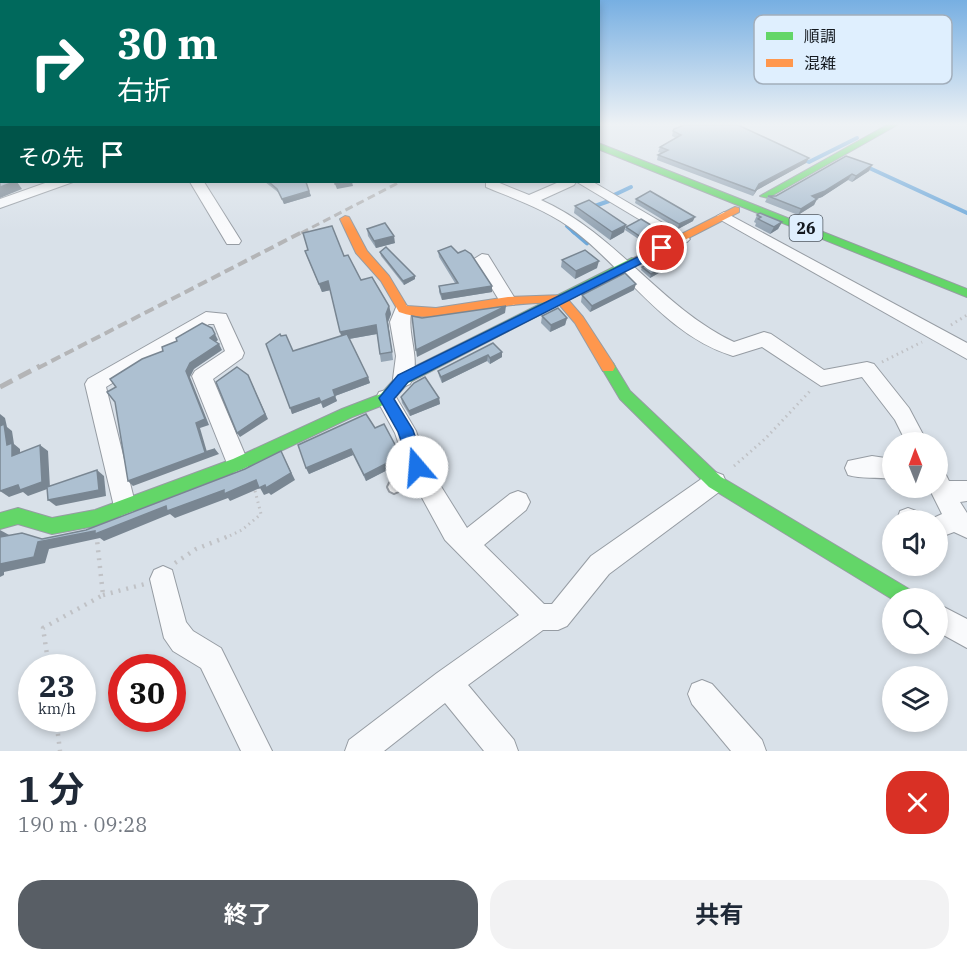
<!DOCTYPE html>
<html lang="ja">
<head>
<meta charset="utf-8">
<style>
  :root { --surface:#fff; --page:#f2f2f3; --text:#1f2937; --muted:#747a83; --accent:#585e65 }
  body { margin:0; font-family:"IBM Plex Serif","Noto Sans JP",serif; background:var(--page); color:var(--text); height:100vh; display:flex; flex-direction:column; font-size:22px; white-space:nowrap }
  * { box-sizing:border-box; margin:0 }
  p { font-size:20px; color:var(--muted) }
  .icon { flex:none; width:33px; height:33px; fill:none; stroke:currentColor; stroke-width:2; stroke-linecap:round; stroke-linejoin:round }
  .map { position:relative; height:751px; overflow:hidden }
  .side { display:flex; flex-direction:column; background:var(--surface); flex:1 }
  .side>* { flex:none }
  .banner { position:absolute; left:0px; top:0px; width:600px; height:183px; box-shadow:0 3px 9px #0003; background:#00695c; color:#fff; overflow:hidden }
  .needle { width:39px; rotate:359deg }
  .tools { position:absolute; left:882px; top:432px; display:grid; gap:12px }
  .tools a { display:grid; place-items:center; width:66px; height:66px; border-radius:50%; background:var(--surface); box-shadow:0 3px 9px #0003; font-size:30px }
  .speed { position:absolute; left:18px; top:654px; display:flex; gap:12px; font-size:30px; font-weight:700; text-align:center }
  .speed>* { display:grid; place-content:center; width:78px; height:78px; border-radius:50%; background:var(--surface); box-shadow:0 3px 9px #0003; line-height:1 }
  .speed small { font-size:15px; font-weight:400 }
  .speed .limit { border:9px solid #d22; background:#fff; color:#111 }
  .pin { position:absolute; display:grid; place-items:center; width:51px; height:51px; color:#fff; margin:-26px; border:3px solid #fff; border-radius:50%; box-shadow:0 2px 6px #0007 }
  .me { position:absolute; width:66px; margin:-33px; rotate:342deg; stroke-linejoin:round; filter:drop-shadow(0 0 4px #0008) }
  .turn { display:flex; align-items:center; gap:21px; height:126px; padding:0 18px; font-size:27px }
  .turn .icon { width:78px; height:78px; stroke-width:2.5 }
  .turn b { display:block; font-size:42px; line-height:51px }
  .then { display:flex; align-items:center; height:57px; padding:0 18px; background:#0003; gap:12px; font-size:22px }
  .round { display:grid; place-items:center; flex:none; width:63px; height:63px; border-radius:24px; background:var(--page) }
  .head { display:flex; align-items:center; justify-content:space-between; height:102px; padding:0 18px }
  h1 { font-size:36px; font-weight:700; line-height:45px }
  .primary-button { display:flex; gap:12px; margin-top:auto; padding:12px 18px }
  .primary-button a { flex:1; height:69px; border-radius:24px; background:var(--accent); color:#fff; font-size:24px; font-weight:700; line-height:69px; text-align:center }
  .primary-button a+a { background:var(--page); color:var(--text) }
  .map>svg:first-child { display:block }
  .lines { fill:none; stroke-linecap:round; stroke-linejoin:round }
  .stream-far1 { stroke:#6da8da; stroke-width:4 }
  .stream { stroke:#6da8da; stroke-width:4.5 }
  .lane-casing { stroke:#969ca3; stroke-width:4 }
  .street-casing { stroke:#969ca3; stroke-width:2 }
  .fast-casing { stroke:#969ca3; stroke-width:2 }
  .slow-casing { stroke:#969ca3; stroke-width:2 }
  .path-far1 { stroke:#c0c2c6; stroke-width:3; stroke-dasharray:1.5 4; stroke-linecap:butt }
  .path { stroke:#c0c2c6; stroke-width:4.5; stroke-dasharray:2 6; stroke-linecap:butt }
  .lane { fill:#f9fafc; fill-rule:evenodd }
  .street { fill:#f9fafc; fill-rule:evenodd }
  .fast { fill:#63d668; fill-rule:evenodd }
  .slow { fill:#ff974d; fill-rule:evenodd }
  .rail-far2 { stroke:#b4b5b7; stroke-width:3; stroke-dasharray:8 4.5; stroke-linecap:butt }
  .rail-far1 { stroke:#b4b5b7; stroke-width:4; stroke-dasharray:10 5; stroke-linecap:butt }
  .rail { stroke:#b4b5b7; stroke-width:5; stroke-dasharray:14 7; stroke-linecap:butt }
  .wall { fill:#95a5b4 }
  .shaded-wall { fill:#798692 }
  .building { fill:#adc0d1; stroke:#798692; stroke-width:1.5 }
  .route { fill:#1a73e8; stroke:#114b97; stroke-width:1.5 }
  .labels { text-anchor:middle; stroke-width:5; stroke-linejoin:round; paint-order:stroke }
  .shield { fill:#dfeffe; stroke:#505861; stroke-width:1.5 }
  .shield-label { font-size:16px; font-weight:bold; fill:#13181e }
  .key { fill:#dfeffe; stroke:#a2aebb; stroke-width:1.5 }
  .key-label { font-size:16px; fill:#13181e }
</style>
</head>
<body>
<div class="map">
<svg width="967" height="751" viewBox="0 0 967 751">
  <rect width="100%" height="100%" fill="#d9e1e9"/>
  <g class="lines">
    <!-- stream-far1 -->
    <g class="stream-far1">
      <path d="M801,159L809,162L857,138"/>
      <path d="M865,166L967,213"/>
      <path d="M614,195L631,187"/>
      <path d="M592,207L609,201"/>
      <path d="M567,226L575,233"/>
    </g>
    <!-- stream -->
    <path class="stream" d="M573,231L587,243"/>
    <defs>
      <path id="lane" d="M422,470L426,471L428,475L426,479L394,493L390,491L388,487L390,483Z"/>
      <g id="street">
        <path d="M2,155V164H0V156Z"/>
        <rect x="0" y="170" width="2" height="8"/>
        <path d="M48,182H73L0,208V199Z"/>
        <path d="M190,182H204L241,241L239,244H227Z"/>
        <path d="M486,182H497L529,195L559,182H576L574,185L541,200C616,233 660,307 734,342L764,332L771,334L824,370L867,362L874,364L909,408L927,442H906L895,420L862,377L821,386L762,347L733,356C667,336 628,273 576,232C550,211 517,200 486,187Z"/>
        <path d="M577,182H593L690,239L687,242H677Z"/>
        <path d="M724,212L967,343V359L719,219L717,216Z"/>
        <path d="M482,254L488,255L514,297L517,301L514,305H502L474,259Z"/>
        <path d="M403,303L412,309C405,333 423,361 410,384L403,387L396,384L393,379L396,356L390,322L397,305Z"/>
        <path d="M206,312L226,314L244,353L242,358L213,379L249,464L246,471L238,474L230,471L192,376L195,371L225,351L214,324H209L106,387L136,507L132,515L124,518L116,515L85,384L88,379Z"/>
        <path d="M386,390L393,392L416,431L427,464L467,528L510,494L518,491L526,494L530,502L526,510L484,545L544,604H552L591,556L707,475L715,472L723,475L726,482L723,489L609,574L567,626L558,630H543L468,685L514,740L518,751H484L445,703L384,751H345L349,740L437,673L519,615L445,540L409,474L395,433L376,398L379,392Z"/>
        <path d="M872,456L892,459V479C879,477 860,479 848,475L845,468L848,461Z"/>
        <path d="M938,472L946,475L949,481H967V501L960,502L967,513V538L954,532L938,538V520H929L942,514L929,488H938Z"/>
        <path d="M908,508L919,512L923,520H897L900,511Z"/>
        <path d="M163,566L172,570L186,622L193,631L221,648L272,751H241L201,668L173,651L164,638L150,579L154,570Z"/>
        <path d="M938,604L967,619V648L938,632Z"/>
        <path d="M702,680L712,684L762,740L766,751H731L692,704L688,694L692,684Z"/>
      </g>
      <g id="fast">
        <path d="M887,125H897L768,198L760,196Z"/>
        <path d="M598,143L967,289V297L598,149Z"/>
        <path d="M632,258L638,262L636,265L408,383L391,402L352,417L243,469L95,526L52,534L18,524L0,529V513L18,508L52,518L95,510L233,459L342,409L381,394L398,375Z"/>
        <path d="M608,362L613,363L630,391L721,477L914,592L917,598L892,599L709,487L620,399L601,367Z"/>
      </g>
      <g id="slow">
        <path d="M735,207L739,208V212L636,265L632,266L626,262Z"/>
        <path d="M345,216L349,217L367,251L389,276L407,306L436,308L508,297L564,295L583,317L613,363L615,367L613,371H603L575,323L557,302C540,303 522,303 505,306C472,310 431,324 399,312L381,281L356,253L340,219Z"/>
      </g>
    </defs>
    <!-- lane casing -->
    <use href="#lane" class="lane-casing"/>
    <!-- street casing -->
    <use href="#street" class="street-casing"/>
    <!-- fast casing -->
    <use href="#fast" class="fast-casing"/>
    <!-- slow casing -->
    <use href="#slow" class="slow-casing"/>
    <!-- path-far1 -->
    <g class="path-far1">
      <path d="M951,325L967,315"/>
      <path d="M882,362L922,342"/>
      <path d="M734,466L765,439L812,389"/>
      <path d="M225,538L242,530L261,514L254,487"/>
    </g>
    <!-- path -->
    <g class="path">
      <path d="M175,563L196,549L229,536"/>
      <path d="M103,595L145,584"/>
      <path d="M49,668L43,628L103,595L97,540"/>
      <path d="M56,718L60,751"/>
    </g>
    <!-- lane -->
    <use href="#lane" class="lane"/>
    <!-- street -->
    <use href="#street" class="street"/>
    <!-- fast -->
    <use href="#fast" class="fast"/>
    <!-- slow -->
    <use href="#slow" class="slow"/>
    <!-- rail-far2 -->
    <path class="rail-far2" d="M301,233L400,182"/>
    <!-- rail-far1 -->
    <path class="rail-far1" d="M38,368L304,231"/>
    <!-- rail -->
    <path class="rail" d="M0,387L40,366"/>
  </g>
  <!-- wall -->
  <g class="wall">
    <path d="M673,131L806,163L757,190L753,196L657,160L658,155L661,153L658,152L660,147L676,138L672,136Z"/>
    <path d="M872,165L869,171L852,182L848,180L822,197L817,199L814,205L798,215L765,202L768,196H776Z"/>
    <path d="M265,182H306L311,196L284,204L279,193Z"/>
    <path d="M636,199L693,221L678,229L635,203Z"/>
    <path d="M575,206L624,232L610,240L574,213Z"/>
    <path d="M757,215L782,222L778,229L770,234L755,226L756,223L754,222Z"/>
    <path d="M626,227L664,233L663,236L646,244L625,230Z"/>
    <path d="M367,229L395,243L376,248L368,236Z"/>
    <path d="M308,250L344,256L361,280L389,306L391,314L388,322L393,360L381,362L377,334L349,339L368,377L370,383L335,396L337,401L323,408L321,403L292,414L281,336L293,351L341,336L330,290L322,292L308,259L305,251Z"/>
    <path d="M438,251L458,253L492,286V292L442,300L439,292V286L455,283L439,257Z"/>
    <path d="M380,252L415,279L404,285L381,256Z"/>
    <path d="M562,260L597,268L575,279L561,267Z"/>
    <path d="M642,267L664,270L650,278L641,270Z"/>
    <path d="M634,290L590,312L581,302L582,295Z"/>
    <path d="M542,316L567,318L565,325L550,332L541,323Z"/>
    <path d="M502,352V357L490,364L487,361L442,383L439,376L438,371Z"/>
    <path d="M401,397L439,398L440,404L410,416L402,403Z"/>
    <path d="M375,428L403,462L366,481L353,455L309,474L306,468Z"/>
  </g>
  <!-- shaded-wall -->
  <g class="shaded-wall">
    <path d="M809,158L806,163L757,190L753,196L759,184Z"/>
    <path d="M872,165L869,171L852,182L856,176Z"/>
    <path d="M852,174L848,180L822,197L808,202L812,196Z"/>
    <path d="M14,182H17L22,189L0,198V187Z"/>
    <path d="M352,182L353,186L337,189L335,184Z"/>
    <path d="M309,191L311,196L284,204L282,199Z"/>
    <path d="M817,199L814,205L798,215L801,209Z"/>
    <path d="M695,217L693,221L678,229L679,224Z"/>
    <path d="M782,222L778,229L770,234L774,227Z"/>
    <path d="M626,225L624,232L610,240L612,232Z"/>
    <path d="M664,233L663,236L646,244L647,241Z"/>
    <path d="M394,236L395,243L376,248L374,241Z"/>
    <path d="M599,261L597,268L575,279L576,271Z"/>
    <path d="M666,266L664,270L650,278L651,274Z"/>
    <path d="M415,276V279L404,285L403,281Z"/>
    <path d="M328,281L331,290L322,292L319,284Z"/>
    <path d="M636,284L634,290L590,312L592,306Z"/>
    <path d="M492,286V292L442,300L441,294Z"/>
    <path d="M389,306L391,314L388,322L393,360L386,314Z"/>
    <path d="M506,306L505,313L417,357L416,350Z"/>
    <path d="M567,318L565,325L550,332L551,325Z"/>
    <path d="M376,325L377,334L343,340L340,332Z"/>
    <path d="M212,328L218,340L213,344L210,338Z"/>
    <path d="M219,344L222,350L194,369L190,377L209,425L200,428L207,452L215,449L219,454L133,486L128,481L196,423L186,371L190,363Z"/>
    <path d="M502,352V357L490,364V358Z"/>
    <path d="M488,355L487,361L442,383L441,377Z"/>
    <path d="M248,375L268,419L240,437L237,433Z"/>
    <path d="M368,377L370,383L335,396L337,401L323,408L321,402L333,390Z"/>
    <path d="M319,398L321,403L292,414L290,408Z"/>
    <path d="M439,398L440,404L410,416L409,411Z"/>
    <path d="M0,414L5,418L7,427L12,431L14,444L20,449V462L12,456L7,445L0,426Z"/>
    <path d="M40,445L48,451L50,488L28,496L23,492L9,497L0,491Z"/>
    <path d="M351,449L353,455L309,474L306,468Z"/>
    <path d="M281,451L295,480L271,495L269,493L264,495L260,488L230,501L228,498L175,518L170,514L104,541L100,538L49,549L45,563L4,572V575L0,577V564L38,542L95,531L166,506Z"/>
    <path d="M401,456L403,462L366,481L364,475Z"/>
    <path d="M97,470L104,476L106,496L56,506L48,500Z"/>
    <path d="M0,530L11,536L0,538Z"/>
  </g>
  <!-- building -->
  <g class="building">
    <path d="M0,125H2V138L0,137Z"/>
    <path d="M684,125H738L809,158L759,184L755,191L658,155L668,150L660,147L681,135L673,131L674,129Z"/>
    <path d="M846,156L872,165L856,176L852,174L825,191L812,196L817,199L801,209L768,196H776Z"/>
    <path d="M0,176H2V182H14L0,187Z"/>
    <path d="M269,182H306L309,191L282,199L277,189Z"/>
    <path d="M335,182H349L335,184Z"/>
    <path d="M650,191L695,217L679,224L636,199Z"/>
    <path d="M589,200L626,225L612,232L575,206Z"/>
    <path d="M760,213L782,222L774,227L758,219L761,217L757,215Z"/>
    <path d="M641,219L664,233L647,241L626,227Z"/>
    <path d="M385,223L394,236L374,241L367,229Z"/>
    <path d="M332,226L344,256L348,255L361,280L372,277L389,306L386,314L392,352L380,354L376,325L340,332L328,281L319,284L305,251L308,250L303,233Z"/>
    <path d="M451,246L458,253L465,250L471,254L492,286L441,294L439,286L458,283L438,251Z"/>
    <path d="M386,247L415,276L403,281L380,252Z"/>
    <path d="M585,250L599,261L576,271L562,260Z"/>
    <path d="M661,257L666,266L651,274L642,267Z"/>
    <path d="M625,273L636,284L592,306L582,295Z"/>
    <path d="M506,306L416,350L412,316L422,318Z"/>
    <path d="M558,308L567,318L551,325L542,316Z"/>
    <path d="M202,323L212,328L215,334L210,338L219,344L190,363L186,371L205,419L196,423L205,452L215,449L128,481L115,402L107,392L116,387L110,379L142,359L163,351L162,347L177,341L176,338Z"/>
    <path d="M280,334L281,336L286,335L293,351L347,334L368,377L333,390L335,396L321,402L319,398L290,408L266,344Z"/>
    <path d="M493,343L502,352L490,358L488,355L441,377L438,371Z"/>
    <path d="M237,367L248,375L265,414L237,433L216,382Z"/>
    <path d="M425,377L439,398L409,411L401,397L414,383Z"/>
    <path d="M366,414L375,428L384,424L401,456L364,475L351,449L306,468L298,445Z"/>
    <path d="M0,424V426L4,424L7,445L12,443V456L40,445L42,482L20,490L18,485L0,491Z"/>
    <path d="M281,451L291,473L266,488L265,485L259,488L256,480L224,494V490L167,511L166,506L95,534V531L38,542L34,557L0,564V537L22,533L42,539L86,530L245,469Z"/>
    <path d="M97,470L99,490L48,500L47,487Z"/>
  </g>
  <!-- sky -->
  <linearGradient id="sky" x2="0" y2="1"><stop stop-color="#77afe2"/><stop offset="0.54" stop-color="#eef2f5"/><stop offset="1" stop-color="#eef2f5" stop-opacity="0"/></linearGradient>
  <rect width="967" height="230" fill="url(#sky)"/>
  <!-- route -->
  <path class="route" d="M662,245L666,246V251L408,382L394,399L413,430L425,467L423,472L417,474L412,472L398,432L379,398L398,375Z"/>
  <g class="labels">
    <!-- shield labels -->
    <rect class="shield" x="789.5" y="215" width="33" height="26" rx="4.5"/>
    <g class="shield-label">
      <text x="806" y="234">26</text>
    </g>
  </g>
  <!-- legend -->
  <rect x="754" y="15" width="198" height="69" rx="9" class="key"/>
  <rect x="766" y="32" width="27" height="8" fill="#63d668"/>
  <rect x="766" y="59" width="27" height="8" fill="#ff974d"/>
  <g class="key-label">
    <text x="804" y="42">順調</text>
    <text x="804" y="69">混雑</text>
  </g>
</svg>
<div class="tools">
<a><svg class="needle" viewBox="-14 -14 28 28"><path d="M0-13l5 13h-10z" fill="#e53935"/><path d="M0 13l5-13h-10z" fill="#747a83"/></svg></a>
<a><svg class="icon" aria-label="sound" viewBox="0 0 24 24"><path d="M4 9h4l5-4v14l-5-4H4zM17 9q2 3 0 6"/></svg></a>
<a><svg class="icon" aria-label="search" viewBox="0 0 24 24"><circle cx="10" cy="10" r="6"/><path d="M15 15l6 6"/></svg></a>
<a><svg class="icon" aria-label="layers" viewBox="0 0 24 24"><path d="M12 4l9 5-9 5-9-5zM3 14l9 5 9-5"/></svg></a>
</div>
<div class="speed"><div>23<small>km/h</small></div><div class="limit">30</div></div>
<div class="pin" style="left:662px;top:248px;background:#d93025"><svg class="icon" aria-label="arrive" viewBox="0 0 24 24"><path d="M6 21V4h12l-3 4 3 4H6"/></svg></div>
<svg class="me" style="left:417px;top:467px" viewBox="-20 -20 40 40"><circle r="19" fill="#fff"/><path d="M0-13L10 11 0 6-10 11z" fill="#1a73e8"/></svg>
<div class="banner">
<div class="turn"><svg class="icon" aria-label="right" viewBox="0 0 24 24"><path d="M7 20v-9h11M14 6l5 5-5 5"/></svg><div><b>30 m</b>右折</div></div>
<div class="then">その先<svg class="icon" aria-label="arrive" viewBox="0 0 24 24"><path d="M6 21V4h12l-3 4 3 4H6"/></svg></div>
</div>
</div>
<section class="side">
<div class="head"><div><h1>1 分</h1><p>190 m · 09:28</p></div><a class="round" style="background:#d93025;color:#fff"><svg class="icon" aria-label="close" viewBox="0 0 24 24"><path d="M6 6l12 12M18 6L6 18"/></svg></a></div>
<div class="primary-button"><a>終了</a><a>共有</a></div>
</section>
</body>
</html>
